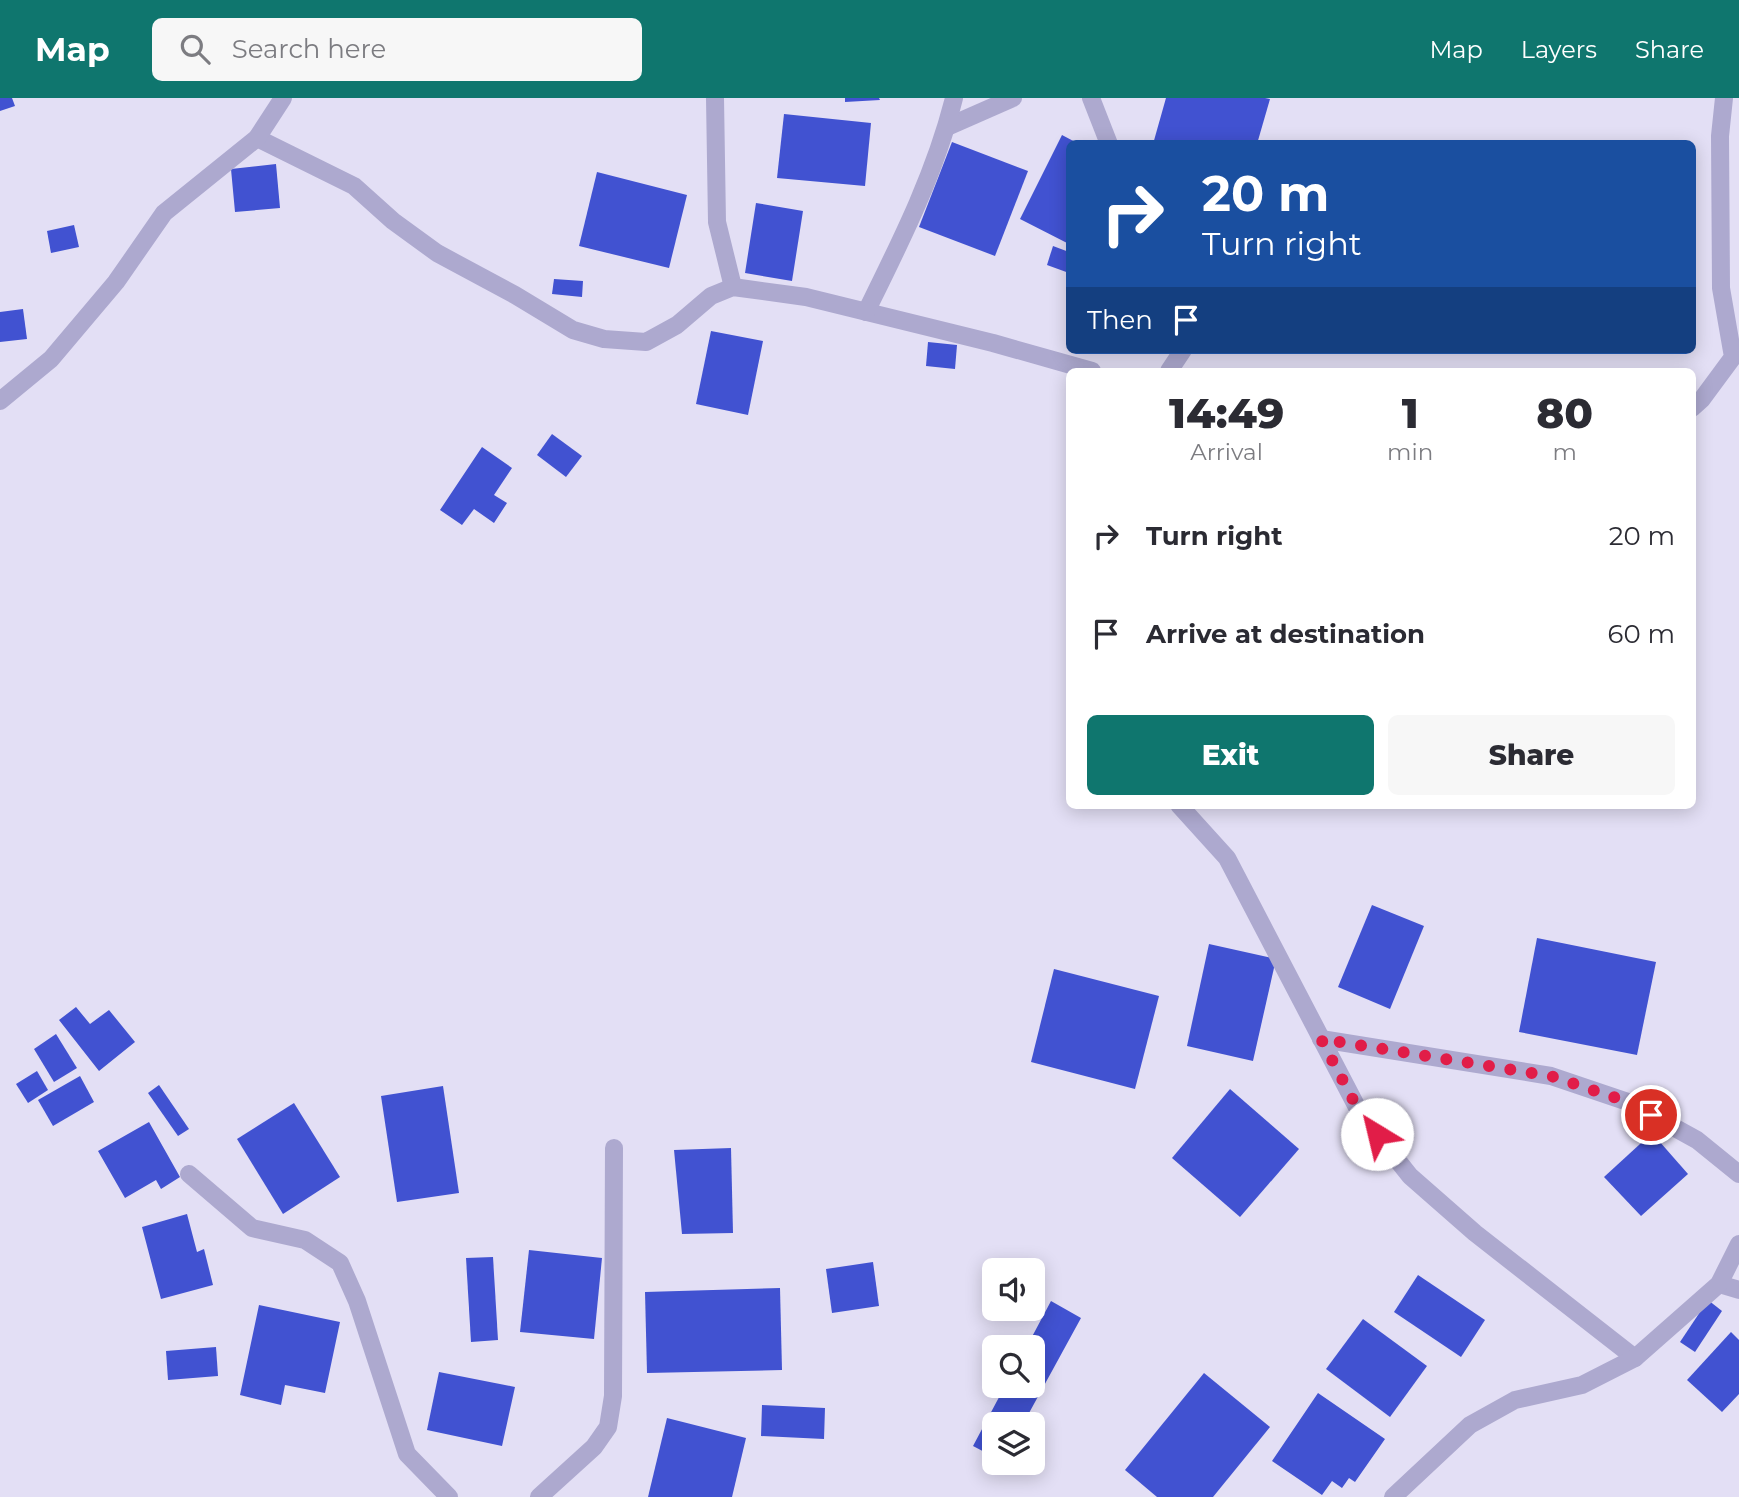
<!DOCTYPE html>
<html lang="en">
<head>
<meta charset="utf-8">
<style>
  :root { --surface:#fff; --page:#f7f7f7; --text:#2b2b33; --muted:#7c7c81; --accent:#0f766e }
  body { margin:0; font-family:Montserrat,sans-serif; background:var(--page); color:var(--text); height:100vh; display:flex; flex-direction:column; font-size:26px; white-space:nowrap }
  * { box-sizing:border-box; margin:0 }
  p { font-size:23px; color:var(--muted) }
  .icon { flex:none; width:38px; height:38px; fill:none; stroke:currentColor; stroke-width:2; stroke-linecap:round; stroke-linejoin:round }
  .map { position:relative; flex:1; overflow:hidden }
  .side { position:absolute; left:1066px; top:270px; width:630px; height:441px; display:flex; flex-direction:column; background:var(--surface); border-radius:10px; box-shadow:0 4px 18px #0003 }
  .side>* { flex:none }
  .guide { position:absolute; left:1066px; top:42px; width:630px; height:214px; border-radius:10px; box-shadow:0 4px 18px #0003; background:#1a4fa0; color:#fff; overflow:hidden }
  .fabs { position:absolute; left:982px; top:1160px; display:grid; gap:14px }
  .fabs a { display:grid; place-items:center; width:63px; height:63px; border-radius:10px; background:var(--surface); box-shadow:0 4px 18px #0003; font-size:35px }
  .pin { position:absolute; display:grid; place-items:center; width:60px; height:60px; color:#fff; margin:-30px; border:4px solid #fff; border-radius:50%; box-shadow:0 2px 7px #0007 }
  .me { position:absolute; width:77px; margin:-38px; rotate:324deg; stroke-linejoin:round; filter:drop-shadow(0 0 5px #0008) }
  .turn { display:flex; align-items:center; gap:24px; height:147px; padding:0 21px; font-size:32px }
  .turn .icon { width:91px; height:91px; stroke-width:2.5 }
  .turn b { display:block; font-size:49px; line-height:60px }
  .then { display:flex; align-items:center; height:66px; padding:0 21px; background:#0003; gap:14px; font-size:26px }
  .eta { display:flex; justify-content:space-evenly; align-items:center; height:119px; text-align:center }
  .eta b { font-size:42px; font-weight:800; line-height:49px }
  .primary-button { display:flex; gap:14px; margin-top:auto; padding:14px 21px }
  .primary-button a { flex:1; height:80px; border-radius:10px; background:var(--accent); color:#fff; font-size:28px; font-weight:800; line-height:80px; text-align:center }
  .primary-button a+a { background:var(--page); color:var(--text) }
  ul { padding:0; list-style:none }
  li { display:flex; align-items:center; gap:21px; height:98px; padding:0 21px }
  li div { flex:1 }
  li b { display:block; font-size:26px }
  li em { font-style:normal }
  header { display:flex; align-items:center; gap:42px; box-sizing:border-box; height:98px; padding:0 35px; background:var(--accent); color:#fff }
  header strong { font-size:33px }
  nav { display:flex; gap:38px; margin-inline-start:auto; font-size:24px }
  .search { width:490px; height:63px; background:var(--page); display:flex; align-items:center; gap:18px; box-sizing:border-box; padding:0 24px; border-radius:10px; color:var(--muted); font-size:26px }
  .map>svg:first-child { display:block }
  .building { fill:#4152d1 }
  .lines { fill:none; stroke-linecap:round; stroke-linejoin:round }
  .minor { stroke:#ada9cf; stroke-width:18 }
  .route { stroke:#e11d48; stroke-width:12; stroke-dasharray:0 21.6 }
</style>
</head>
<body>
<header>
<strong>Map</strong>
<div class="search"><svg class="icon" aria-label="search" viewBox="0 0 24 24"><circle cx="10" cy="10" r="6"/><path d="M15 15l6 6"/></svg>Search here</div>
<nav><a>Map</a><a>Layers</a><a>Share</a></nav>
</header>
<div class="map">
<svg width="1739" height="1399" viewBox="0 0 1739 1399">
  <rect width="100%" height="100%" fill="#e3dff5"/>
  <!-- building -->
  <g class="building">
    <path d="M0,0H12L15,8L0,13Z"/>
    <path d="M845,0H879L880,2L845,4Z"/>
    <path d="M1166,0H1265L1270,1L1257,46H1153Z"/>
    <path d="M784,16L871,25L865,88L777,80Z"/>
    <path d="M1062,37L1079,46H1069V146L1020,121Z"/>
    <path d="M952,44L1028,73L995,158L919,129Z"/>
    <path d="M276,66L280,110L235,114L231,71Z"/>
    <path d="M597,74L687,97L669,170L579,148Z"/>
    <path d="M756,105L803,113L792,183L745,175Z"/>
    <path d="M74,127L79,149L51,155L47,133Z"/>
    <path d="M1053,148L1069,154V175L1047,167Z"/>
    <path d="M554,181L583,183L582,199L552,196Z"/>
    <path d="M23,211L27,241L0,244V214Z"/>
    <path d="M711,233L763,243L748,317L696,306Z"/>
    <path d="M928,244L957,247L955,271L926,268Z"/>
    <path d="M552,336L582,358L566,379L537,357Z"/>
    <path d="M482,349L512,370L494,397L507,405L494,425L474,411L462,427L440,412Z"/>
    <path d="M1372,807L1424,828L1390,911L1338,889Z"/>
    <path d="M1537,840L1656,864L1637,957L1519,934Z"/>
    <path d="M1209,846L1276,861L1253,963L1187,948Z"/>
    <path d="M1054,871L1159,898L1135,991L1031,964Z"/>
    <path d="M76,909L90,926L109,912L135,944L99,973L59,922Z"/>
    <path d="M56,936L77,970L54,984L34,951Z"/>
    <path d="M37,973L48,992L28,1005L16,986Z"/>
    <path d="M80,978L94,1004L53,1028L38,1002Z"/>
    <path d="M159,987L189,1031L178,1038L148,995Z"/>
    <path d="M443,988L459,1095L397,1104L381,998Z"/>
    <path d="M1230,991L1299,1051L1240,1119L1172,1060Z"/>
    <path d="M294,1005L340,1079L283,1116L237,1041Z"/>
    <path d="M149,1024L180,1079L161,1091L156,1082L125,1100L98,1053Z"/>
    <path d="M1652,1035L1688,1076L1641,1118L1604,1079Z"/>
    <path d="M731,1050L733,1135L682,1136L674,1052Z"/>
    <path d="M187,1116L197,1154L204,1151L213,1187L161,1201L142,1129Z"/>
    <path d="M529,1152L602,1160L594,1241L520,1234Z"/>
    <path d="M493,1159L498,1242L471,1244L466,1160Z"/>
    <path d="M873,1164L879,1208L832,1215L826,1171Z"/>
    <path d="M1418,1177L1485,1222L1461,1259L1394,1214Z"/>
    <path d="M780,1190L782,1272L647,1275L645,1194Z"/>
    <path d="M1708,1202L1722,1213L1695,1254L1680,1244Z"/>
    <path d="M1051,1203L1081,1220L1023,1326H994V1359L973,1348L1005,1288H1032V1250H1026Z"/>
    <path d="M259,1207L340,1224L325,1295L285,1287L281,1307L240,1297Z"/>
    <path d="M1363,1221L1427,1268L1390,1319L1326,1271Z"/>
    <path d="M1731,1234L1739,1242V1296L1722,1314L1687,1282Z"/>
    <path d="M216,1249L218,1278L168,1282L166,1253Z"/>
    <path d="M439,1274L515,1289L502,1348L427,1332Z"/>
    <path d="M1204,1275L1270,1329L1213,1399H1157L1125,1372Z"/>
    <path d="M1318,1295L1385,1341L1355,1384L1349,1380L1342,1390L1332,1383L1322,1397L1272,1363Z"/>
    <path d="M762,1307L825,1310L824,1341L761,1338Z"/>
    <path d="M667,1320L746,1340L732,1399H648Z"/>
  </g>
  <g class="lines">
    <!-- minor -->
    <g class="minor">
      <path d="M715,0L717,124L733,189"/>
      <path d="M1091,0L1109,46"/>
      <path d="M947,29L1013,0"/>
      <path d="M257,40L354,88L393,123L437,155L515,197L573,232L604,241L646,244L677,227L711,198L733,189L806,199L993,245L1092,273"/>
      <path d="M866,214C900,145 935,76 954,0"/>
      <path d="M1169,273L1183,252"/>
      <path d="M0,303L51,261L116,184L164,115L257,40L283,0"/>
      <path d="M1692,310L1702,301L1733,259L1721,190L1720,38L1724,0"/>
      <path d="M1179,707L1227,760L1360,1015L1410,1078L1475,1135L1635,1260"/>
      <path d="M1321,941L1551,978L1628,1004L1697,1042L1739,1076"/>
      <path d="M189,1076L252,1130L305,1142L340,1165L357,1203L407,1356L449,1399"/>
      <path d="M1719,1186L1739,1192"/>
      <path d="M539,1399L594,1349L608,1329L613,1298L614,1050"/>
      <path d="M1393,1399L1470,1327L1515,1302L1582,1287L1635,1260L1719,1186L1739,1146"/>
    </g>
  </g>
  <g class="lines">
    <!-- route -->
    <path class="route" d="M1377,1036L1360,1015L1321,941L1551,978L1628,1004L1651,1017"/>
  </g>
</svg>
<div class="fabs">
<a><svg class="icon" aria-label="sound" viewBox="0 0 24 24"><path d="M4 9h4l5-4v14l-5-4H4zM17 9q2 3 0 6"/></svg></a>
<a><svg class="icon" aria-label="search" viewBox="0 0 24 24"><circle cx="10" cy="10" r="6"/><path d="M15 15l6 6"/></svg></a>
<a><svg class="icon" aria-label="layers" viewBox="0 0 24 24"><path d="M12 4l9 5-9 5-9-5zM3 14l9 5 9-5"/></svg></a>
</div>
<div class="pin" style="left:1651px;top:1017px;background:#d93025"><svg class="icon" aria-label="arrive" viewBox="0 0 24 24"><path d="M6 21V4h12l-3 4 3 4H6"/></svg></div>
<svg class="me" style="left:1377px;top:1036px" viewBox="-20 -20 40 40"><circle r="19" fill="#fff"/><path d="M0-13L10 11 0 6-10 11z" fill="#e11d48"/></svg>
<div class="guide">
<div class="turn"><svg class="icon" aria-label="right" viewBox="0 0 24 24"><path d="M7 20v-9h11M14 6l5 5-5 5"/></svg><div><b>20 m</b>Turn right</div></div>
<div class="then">Then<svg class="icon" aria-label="arrive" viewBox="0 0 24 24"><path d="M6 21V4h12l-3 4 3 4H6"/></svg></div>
</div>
<section class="side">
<div class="eta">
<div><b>14:49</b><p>Arrival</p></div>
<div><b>1</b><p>min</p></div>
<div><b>80</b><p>m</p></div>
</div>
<ul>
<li><svg class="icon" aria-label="right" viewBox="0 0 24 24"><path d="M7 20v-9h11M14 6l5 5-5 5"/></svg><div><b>Turn right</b></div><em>20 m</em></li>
<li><svg class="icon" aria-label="arrive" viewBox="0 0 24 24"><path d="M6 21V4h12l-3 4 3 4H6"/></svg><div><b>Arrive at destination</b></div><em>60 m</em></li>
</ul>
<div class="primary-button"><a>Exit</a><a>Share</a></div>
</section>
</div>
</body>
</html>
